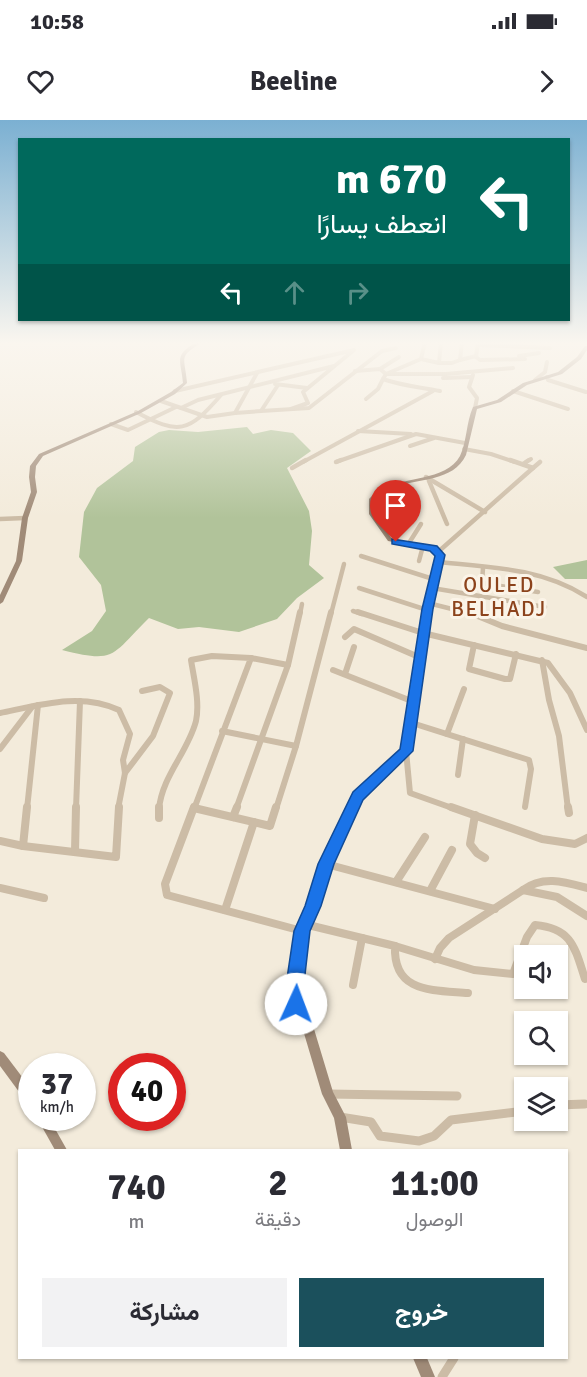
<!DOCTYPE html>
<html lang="ar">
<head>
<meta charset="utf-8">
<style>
  :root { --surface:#fff; --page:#f2f2f3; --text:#2b2b33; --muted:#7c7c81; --accent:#1b505c }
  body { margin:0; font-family:Signika,Vazirmatn,sans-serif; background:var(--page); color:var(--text); direction:rtl; height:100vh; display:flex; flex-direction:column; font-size:22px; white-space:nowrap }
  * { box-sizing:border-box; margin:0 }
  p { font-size:20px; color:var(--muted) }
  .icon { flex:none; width:33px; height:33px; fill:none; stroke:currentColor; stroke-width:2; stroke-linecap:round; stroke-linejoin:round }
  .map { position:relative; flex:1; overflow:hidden; direction:ltr }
  .side { position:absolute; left:18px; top:1029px; width:550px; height:210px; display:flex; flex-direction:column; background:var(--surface); border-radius:0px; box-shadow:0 2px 4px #0004; direction:rtl }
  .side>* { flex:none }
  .banner { position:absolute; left:18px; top:18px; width:552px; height:183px; border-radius:0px; box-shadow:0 2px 4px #0004; direction:rtl; background:#00695c; color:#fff; overflow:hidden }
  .tools { position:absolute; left:514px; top:825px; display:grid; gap:12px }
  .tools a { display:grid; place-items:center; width:54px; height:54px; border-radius:0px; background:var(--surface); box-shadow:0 2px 4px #0004; font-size:30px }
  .speed { position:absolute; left:18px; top:933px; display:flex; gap:12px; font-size:30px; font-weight:700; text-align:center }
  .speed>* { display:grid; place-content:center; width:78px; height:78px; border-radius:50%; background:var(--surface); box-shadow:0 2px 4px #0004; line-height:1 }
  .speed small { font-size:15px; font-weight:400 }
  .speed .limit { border:9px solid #d22; background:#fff; color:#111 }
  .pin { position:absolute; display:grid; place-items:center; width:51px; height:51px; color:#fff; margin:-62px -26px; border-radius:50% 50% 50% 0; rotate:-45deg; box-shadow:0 0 6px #0007 }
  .pin .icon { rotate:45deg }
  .me { position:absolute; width:66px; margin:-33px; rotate:2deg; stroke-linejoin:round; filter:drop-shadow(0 0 4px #0008) }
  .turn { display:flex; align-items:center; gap:21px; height:126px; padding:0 24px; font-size:27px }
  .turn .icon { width:78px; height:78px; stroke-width:2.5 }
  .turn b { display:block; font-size:42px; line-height:51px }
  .lanes { display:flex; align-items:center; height:57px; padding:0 24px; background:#0003; justify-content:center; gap:30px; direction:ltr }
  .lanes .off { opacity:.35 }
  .eta { display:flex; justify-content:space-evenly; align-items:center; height:102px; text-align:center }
  .eta b { font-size:36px; font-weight:700; line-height:42px }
  .primary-button { display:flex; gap:12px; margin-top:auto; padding:12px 24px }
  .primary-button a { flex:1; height:69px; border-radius:0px; background:var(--accent); color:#fff; font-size:24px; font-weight:700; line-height:69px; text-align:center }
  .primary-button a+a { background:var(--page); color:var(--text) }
  .status { display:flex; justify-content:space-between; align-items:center; height:42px; padding:0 30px; background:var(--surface); direction:ltr }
  .status svg { height:16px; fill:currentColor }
  header { display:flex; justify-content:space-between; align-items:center; height:78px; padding:0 24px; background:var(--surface); font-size:27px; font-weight:700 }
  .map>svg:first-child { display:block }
  .green { fill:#b1c39a }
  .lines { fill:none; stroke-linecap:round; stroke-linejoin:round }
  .street-far4 { stroke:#ccbca6; stroke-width:4 }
  .street-far3 { stroke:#ccbca6; stroke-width:4.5 }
  .street-far2 { stroke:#ccbca6; stroke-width:6 }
  .street-far1 { stroke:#ccbca6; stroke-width:8 }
  .street { stroke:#ccbca6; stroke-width:9 }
  .secondary { fill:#a08b78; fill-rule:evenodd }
  .route { fill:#1a73e8; stroke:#114b97; stroke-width:1.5 }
  .labels { text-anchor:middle; stroke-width:6; stroke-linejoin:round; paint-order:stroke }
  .quarter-label { font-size:21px; letter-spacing:1.5px; fill:#8c431c; stroke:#fbf4e8 }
</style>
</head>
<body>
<div class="status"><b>10:58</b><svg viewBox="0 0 49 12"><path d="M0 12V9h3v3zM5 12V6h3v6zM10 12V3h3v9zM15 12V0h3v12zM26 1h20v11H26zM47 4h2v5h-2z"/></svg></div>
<header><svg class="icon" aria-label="forward" viewBox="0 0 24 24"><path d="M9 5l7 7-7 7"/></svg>Beeline<svg class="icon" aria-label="heart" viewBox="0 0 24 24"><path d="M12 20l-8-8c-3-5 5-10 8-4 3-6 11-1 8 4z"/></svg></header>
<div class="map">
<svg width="587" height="1257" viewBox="0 0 587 1257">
  <rect width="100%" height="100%" fill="#f3ebdb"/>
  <!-- green -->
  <g class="green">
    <path d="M247,307L253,314L271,310L293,313L311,331L287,348L309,391L312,411L309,445L324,458L297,478L277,499L239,512L199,507L178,509L149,498C111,535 117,544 62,530L92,511L106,491L101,465L79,437L84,392L97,368L133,341L135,327L159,312L169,310L198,312Z"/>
    <path d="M587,440V459H565L553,447Z"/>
  </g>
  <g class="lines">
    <!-- street-far4 -->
    <g class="street-far4">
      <path d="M425,222L421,239L439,243L441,222"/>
      <path d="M478,223L476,237L480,240L525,239"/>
      <path d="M478,225L550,228"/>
      <path d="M519,236L539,233"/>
      <path d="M460,240L476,236"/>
      <path d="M439,243H452L460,240L462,222"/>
      <path d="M380,249L399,237"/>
      <path d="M355,251L380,249L386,254H446L513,248"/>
      <path d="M257,253L235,293L261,291L278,265"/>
      <path d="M386,254L383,259C402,266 421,267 440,271"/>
      <path d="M386,254L421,239"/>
      <path d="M473,255L469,267L477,278L475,288"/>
      <path d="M547,257L548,260L586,272"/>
      <path d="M443,258L472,257"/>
      <path d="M535,260L545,252L547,242"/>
      <path d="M275,264L307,268"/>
      <path d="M175,271L354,230L303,272L308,283L291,289"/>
      <path d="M513,271L568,289"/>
      <path d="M366,279L378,269L383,259"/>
      <path d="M161,281L207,297L235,293"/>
      <path d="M181,288L198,280L334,246"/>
      <path d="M261,291L309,288L382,231L396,228"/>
      <path d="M136,292C179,315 188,313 221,275"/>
      <path d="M111,304L128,310L176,287"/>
      <path d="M358,311L411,314"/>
      <path d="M410,326L434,318"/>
      <path d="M464,329L491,334L515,342"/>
      <path d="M303,342L433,271"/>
      <path d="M336,342L416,314L465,323"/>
      <path d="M526,342L531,339"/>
    </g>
    <!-- street-far3 -->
    <g class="street-far3">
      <path d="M510,340L533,348L540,342"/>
      <path d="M336,342L341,340"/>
      <path d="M523,344L529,340"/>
      <path d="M292,348L306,340"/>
      <path d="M426,357L485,392"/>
      <path d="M429,361L447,404"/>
      <path d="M0,399L25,398"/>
      <path d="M409,423L421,404"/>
      <path d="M438,432L533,348"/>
      <path d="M361,436L433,459"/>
      <path d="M419,441L423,426"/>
      <path d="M438,442C490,447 542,448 587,477"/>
      <path d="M483,448L482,463L538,472"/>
      <path d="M359,468L427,490"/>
      <path d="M432,468L545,487"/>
      <path d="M428,483L472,494"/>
      <path d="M353,491L362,494"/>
      <path d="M300,494L302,484"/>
      <path d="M331,494L344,444"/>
    </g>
    <!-- street-far2 -->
    <g class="street-far2">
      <path d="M358,492L423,513L548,543L570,573L587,610"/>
      <path d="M468,492L502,506L587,528"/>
      <path d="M345,517L354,509L421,538"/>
      <path d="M474,525L469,549L505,559H510L516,534"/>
      <path d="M251,538L288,545"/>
      <path d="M542,540L549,580L559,616L568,689"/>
      <path d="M333,550L414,582"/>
      <path d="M345,554L354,527"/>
      <path d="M0,593C39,585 81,572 119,590L130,614L123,640L125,653L118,689"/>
      <path d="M412,603L529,640L531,649L525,687"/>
      <path d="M222,611L296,626"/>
      <path d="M447,614L464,569"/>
      <path d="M0,629L32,587"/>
      <path d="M406,631L410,673L455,689"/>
      <path d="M125,653L153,616L170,573L160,567L142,571"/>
      <path d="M458,655L463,619"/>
      <path d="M194,688L197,689"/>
      <path d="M27,689L38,585"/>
      <path d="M76,689L80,581"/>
      <path d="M159,689C162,656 188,632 196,601C200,582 194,559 191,540L212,536L251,538L194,689"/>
      <path d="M236,689L288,545L300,492"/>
      <path d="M276,689L296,626L331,492"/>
    </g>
    <!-- street-far1 -->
    <g class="street-far1">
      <path d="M194,687L165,764L167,775L302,811"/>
      <path d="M451,687L542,719L575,724L587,718"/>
      <path d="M568,687L569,693"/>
      <path d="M194,688L270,706L276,687"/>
      <path d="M475,695L470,724L477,733L485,738"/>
      <path d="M233,697L237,687"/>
      <path d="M159,698V687"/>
      <path d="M0,721L23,726L116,737L119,687"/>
      <path d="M23,726L27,687"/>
      <path d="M75,731L76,687"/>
      <path d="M326,744L495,789"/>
      <path d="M396,762L425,717"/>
      <path d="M0,768L44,778"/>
      <path d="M523,770C543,755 565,762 587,768"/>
      <path d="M430,771L452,730"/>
      <path d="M225,790L254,702"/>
      <path d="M304,804L395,826C393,873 432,870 468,873"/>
      <path d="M395,826L474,850L513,854L527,817L535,805C572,808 575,828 585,859"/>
      <path d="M435,839L440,828L449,818L523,770L557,777L587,796"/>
      <path d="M353,865L362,818"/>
    </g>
    <!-- street -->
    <g class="street">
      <path d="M328,974L457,976"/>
      <path d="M558,985L585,984"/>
      <path d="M340,997L371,1002L380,1016L419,1021L434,1016L451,1000L525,991"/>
      <path d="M442,1257L454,1238"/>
    </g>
    <!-- secondary -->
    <g class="secondary">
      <path d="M197,222H203C177,237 185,237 187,263L175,274L141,293L43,336L36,346L35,357L37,372L28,398L22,441L3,482L0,484V475L16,441L22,398L31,372L29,357L30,346L39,334L138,291L171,272L183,263C181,240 173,235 197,222Z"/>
      <path d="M585,226H587V230L581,239L562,254L527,265L501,282L477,289L466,335C453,362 419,358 395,367C387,370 381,374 375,380V394L392,419L435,427L443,435L430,490L410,631L361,678L331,744L318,786L307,811L299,872L301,883L314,909L333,972L346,997L352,1030H340L334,998L322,974L303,910L291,884L289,872L297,811L308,786L321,744L355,673L402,630L424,490L437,435L431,429L388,421L369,394V379C372,376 376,372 380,370C402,356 446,362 460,336C467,321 466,303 473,287L497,280L523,263L558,252L577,237Z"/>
      <path d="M0,931L4,933L32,970V986L28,984L0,946Z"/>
      <path d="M37,998H49L67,1030H55Z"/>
      <path d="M413,1238H427L435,1257H421Z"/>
    </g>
  </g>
  <!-- sky -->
  <linearGradient id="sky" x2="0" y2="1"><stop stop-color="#7bb0d2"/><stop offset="0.56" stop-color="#faf6ef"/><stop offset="1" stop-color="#faf6ef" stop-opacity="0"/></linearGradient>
  <rect width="587" height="398" fill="url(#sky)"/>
  <!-- route -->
  <path class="route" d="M392,419L437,426L445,435L433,489L413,631L363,680L334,744L321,786L310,811L303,872L305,884L302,891L296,893L289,891L285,872L294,811L305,786L318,744L353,672L400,629L422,489L435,436L430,431L392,424Z"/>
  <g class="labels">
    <!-- quarter labels -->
    <g class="quarter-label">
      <text x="499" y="472">OULED<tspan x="499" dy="24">BELHADJ</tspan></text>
    </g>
  </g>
</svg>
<div class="tools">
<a><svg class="icon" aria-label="sound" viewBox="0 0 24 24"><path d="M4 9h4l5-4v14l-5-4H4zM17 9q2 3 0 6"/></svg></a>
<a><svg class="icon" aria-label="search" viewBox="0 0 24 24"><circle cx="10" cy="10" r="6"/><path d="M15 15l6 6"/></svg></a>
<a><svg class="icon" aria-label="layers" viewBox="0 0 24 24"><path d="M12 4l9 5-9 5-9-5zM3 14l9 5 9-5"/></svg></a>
</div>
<div class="speed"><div>37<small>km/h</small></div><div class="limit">40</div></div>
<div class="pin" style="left:396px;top:422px;background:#d93025"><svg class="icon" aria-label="arrive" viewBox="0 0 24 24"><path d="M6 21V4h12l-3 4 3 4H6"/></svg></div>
<svg class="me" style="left:296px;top:884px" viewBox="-20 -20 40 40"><circle r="19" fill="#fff"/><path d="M0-13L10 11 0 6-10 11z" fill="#1a73e8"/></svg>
<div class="banner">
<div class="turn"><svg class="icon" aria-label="left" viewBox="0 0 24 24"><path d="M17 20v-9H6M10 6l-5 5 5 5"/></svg><div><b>670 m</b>انعطف يسارًا</div></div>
<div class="lanes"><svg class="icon" aria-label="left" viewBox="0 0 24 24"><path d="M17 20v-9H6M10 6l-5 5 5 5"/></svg><svg class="icon off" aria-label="ahead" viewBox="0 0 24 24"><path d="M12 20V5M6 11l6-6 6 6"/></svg><svg class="icon off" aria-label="right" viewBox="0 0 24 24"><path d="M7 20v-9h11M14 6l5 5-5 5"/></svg></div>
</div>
<section class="side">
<div class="eta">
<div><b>11:00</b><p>الوصول</p></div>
<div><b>2</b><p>دقيقة</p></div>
<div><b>740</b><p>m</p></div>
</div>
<div class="primary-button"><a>خروج</a><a>مشاركة</a></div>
</section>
</div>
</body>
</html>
